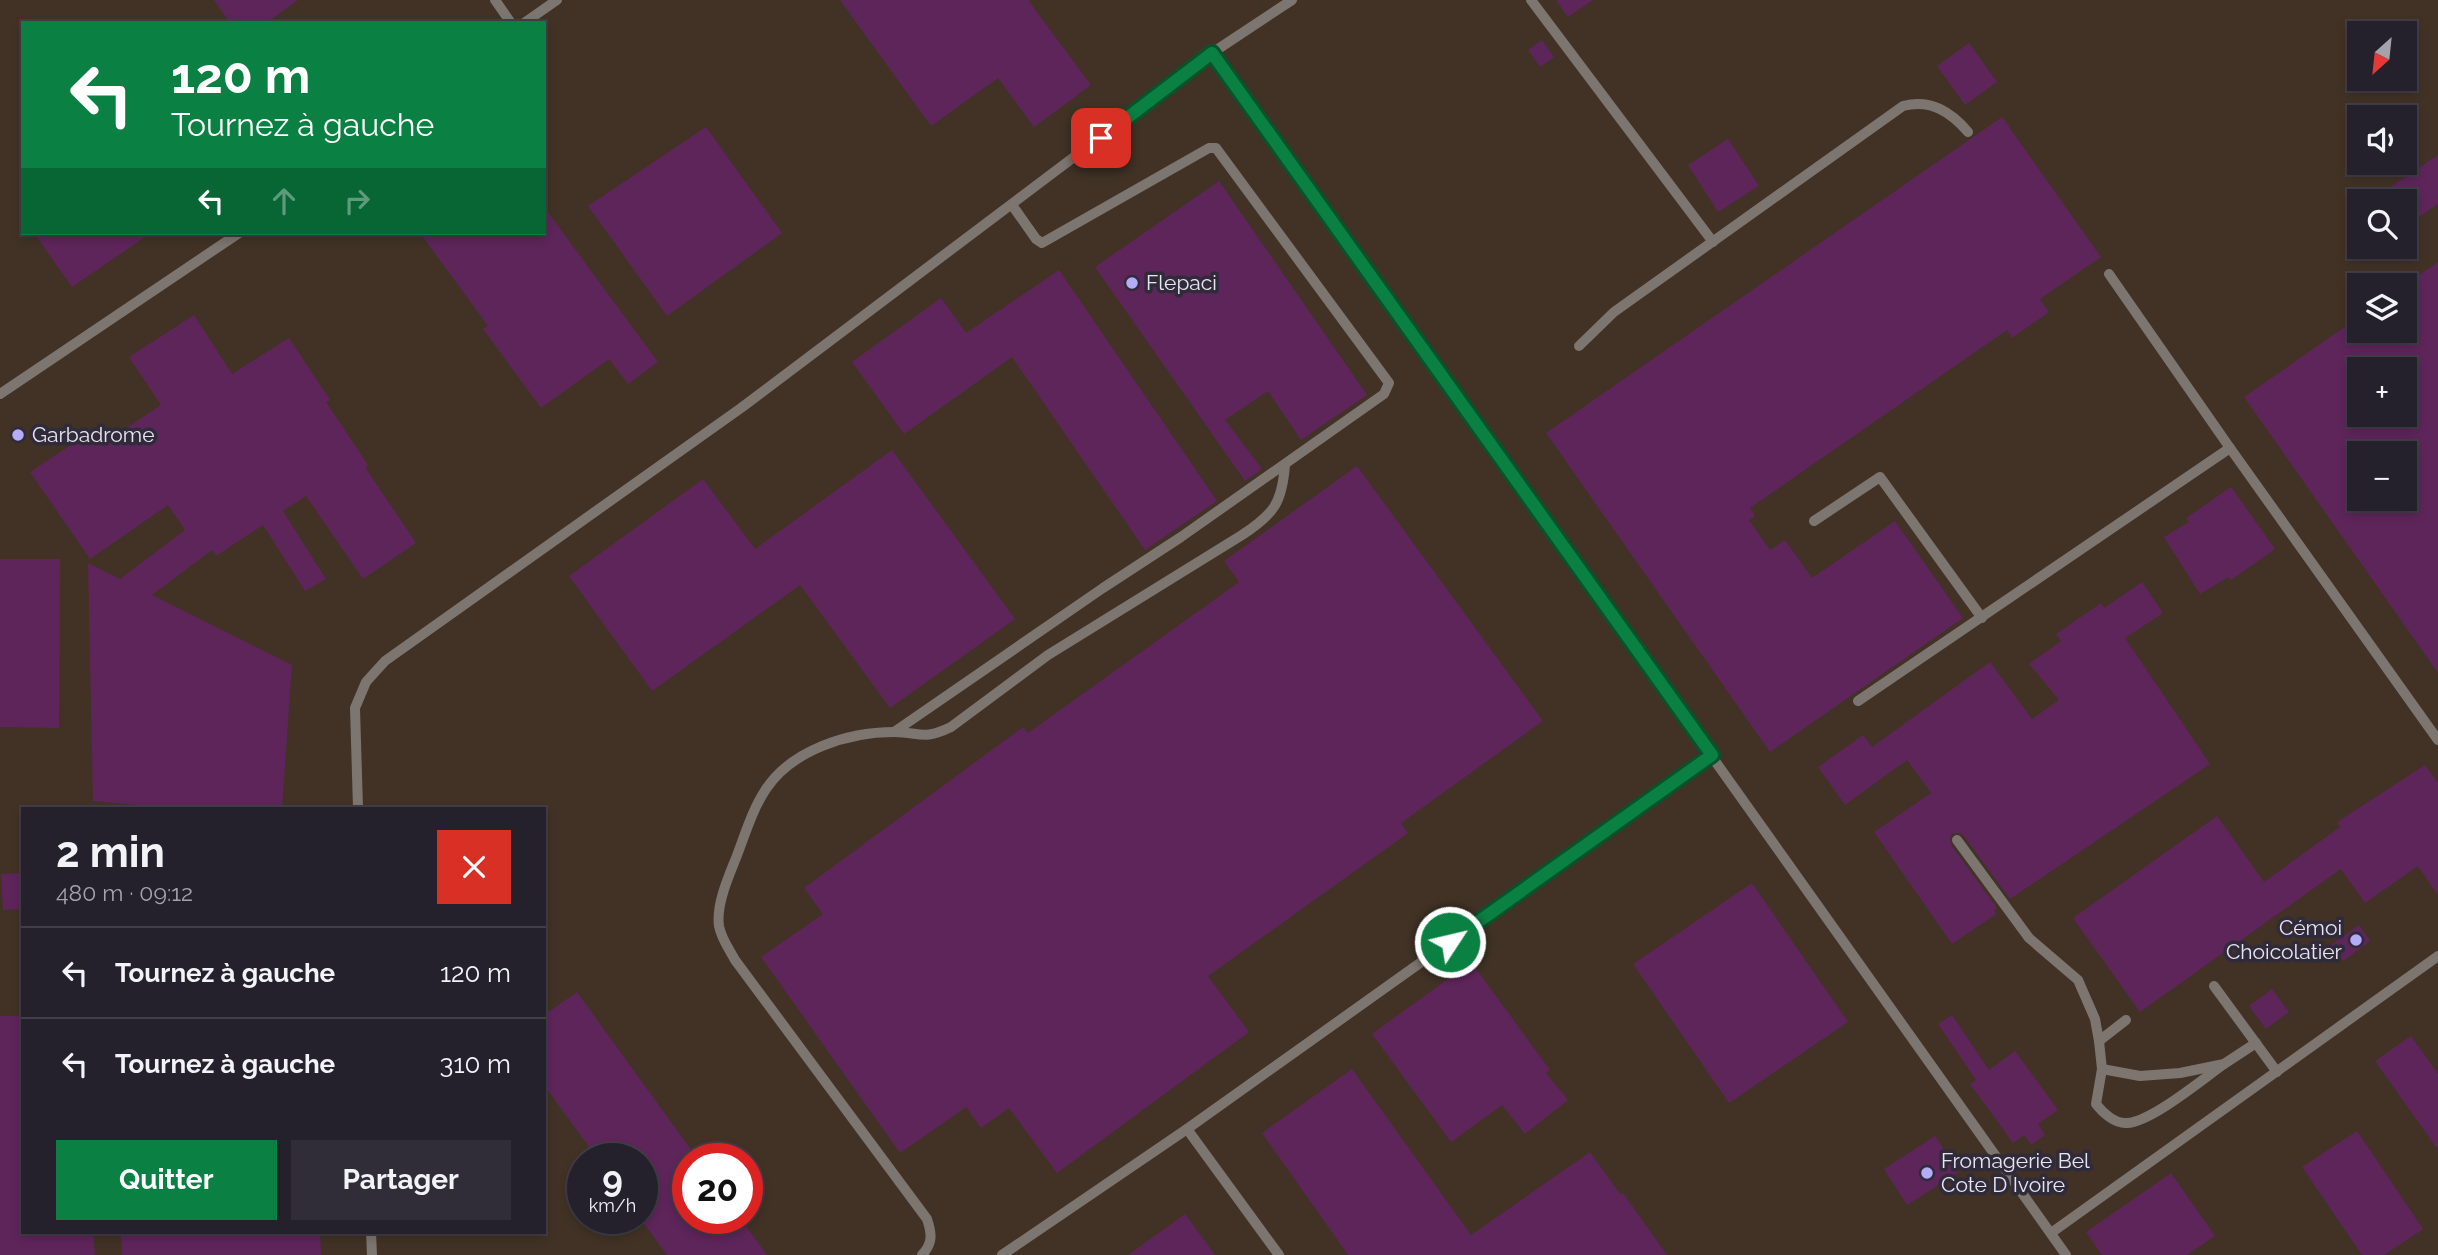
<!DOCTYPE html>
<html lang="fr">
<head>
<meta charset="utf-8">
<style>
  :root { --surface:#24202c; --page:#302d38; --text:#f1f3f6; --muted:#a3a3a9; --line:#413e48; --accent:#0b8043 }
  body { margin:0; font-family:Raleway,sans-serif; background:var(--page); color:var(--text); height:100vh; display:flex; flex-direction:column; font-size:26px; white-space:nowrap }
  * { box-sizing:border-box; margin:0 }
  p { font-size:23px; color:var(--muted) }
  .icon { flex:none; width:38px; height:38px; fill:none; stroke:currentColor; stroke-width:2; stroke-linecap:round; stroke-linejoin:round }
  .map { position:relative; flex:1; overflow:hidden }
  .details { position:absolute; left:21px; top:807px; width:525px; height:427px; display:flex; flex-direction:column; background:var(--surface); border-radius:0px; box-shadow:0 4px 10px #0003,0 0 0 2px var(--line) }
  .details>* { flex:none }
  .banner { position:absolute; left:21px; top:21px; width:525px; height:214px; border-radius:0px; box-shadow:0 4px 10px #0003,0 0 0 2px var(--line); background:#0b8043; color:#fff; overflow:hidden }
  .needle { width:46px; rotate:207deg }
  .tools { position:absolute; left:2347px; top:21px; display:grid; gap:14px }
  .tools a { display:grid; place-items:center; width:70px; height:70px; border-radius:0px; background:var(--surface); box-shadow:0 4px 10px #0003,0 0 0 2px var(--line); font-size:35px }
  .speed { position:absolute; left:567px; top:1143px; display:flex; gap:14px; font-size:35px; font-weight:700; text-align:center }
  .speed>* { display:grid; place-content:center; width:91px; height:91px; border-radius:50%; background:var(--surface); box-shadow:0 4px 10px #0003,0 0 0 2px var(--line); line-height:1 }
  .speed small { font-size:18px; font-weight:400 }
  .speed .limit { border:10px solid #d22; background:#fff; color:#111 }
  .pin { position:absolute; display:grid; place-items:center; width:60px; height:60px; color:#fff; margin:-30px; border-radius:14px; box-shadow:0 4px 10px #0006 }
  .me { position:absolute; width:77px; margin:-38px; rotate:55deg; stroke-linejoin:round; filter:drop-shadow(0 0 5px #0008) }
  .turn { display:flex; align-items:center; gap:24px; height:147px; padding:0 35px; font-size:32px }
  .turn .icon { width:91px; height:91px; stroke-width:2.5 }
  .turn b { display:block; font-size:49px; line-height:60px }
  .lanes { display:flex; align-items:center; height:66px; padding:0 35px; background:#0003; justify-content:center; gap:35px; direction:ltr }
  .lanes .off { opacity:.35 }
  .round { display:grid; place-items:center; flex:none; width:74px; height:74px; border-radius:0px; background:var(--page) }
  .overview { display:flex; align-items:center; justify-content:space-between; height:119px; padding:0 35px }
  h1 { font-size:42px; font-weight:700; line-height:52px }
  .cta { display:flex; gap:14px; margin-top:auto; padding:14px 35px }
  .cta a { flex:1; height:80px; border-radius:0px; background:var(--accent); color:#fff; font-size:28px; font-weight:700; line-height:80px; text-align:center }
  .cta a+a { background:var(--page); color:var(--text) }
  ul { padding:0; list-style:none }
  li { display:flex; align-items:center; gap:21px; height:91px; padding:0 35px; border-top:2px solid var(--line) }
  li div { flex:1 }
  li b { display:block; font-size:26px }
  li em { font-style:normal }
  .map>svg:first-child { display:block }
  .industrial { fill:#413225; fill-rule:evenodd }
  .building { fill:#5e255b; fill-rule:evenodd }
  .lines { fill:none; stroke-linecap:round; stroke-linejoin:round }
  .lane { stroke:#7d756f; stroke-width:10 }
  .route-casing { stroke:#07532c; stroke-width:18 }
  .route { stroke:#0b8043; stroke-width:12 }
  .poi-dot { fill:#b5acf8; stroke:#302b3b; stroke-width:2.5 }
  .labels { text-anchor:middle; stroke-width:7; stroke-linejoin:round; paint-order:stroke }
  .poi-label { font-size:21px; fill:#e8e5f0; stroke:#302b3b; text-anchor:start }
</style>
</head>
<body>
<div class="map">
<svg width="2438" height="1255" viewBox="0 0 2438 1255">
  <rect width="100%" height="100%" fill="#302b3b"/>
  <!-- industrial -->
  <path class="industrial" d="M0,0H2438V1255H0ZM23,23H544V233H23ZM2359,33H2404V79H2359ZM2359,117H2404V163H2359ZM2359,201H2404V247H2359ZM2359,285H2404V331H2359ZM2359,369H2404V415H2359ZM2359,453H2404V499H2359ZM23,808H544V1232H23ZM583,1158H642V1218H583ZM688,1158H747V1218H688Z"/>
  <!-- building -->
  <g class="building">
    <path d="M214,0H298L266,23H230Z"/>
    <path d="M840,0H1028L1091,85L1034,127L998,78L931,126Z"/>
    <path d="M1556,0H1593L1568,17Z"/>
    <path d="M1542,40L1554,57L1540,67L1528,50Z"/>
    <path d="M1969,43L1997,82L1965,105L1937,66Z"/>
    <path d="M2002,117L2101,257L2040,299L2049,312L2012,338L2007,330L1750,508L1755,516L1749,520L1770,550L1785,540L1812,578L1895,521L1963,618L1770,752L1546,433Z"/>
    <path d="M706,127L782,233L667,316L588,206Z"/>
    <path d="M1728,139L1759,186L1718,212L1688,165Z"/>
    <path d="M2438,155V204L2404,227V201H2369Z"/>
    <path d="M1219,181L1367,395L1301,440L1268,391L1225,420L1262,469L1245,481L1095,267Z"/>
    <path d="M544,207L658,362L628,384L609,359L541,408L483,329L488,326L420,233H544Z"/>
    <path d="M34,233H151L72,287Z"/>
    <path d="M2438,262V673L2244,397L2359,317V331H2404V286ZM2359,369H2404V415H2359ZM2359,453H2404V499H2359Z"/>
    <path d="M1059,270L1217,501L1145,550L1012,357L904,434L852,362L941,298L966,333Z"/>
    <path d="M194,315L232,374L289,338L330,400L326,402L368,465L365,467L416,543L363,579L306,496L283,511L326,579L305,591L263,525L216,556L212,550L152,595L292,665L282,808H169L93,801L88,563L120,579L185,530L168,505L90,559L30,472L98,427L107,441L161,405L129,357Z"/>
    <path d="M892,450L1015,619L890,708L800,585L652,691L569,576L703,479L755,549Z"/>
    <path d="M1357,466L1543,721L1401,823L1408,833L1208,976L1249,1032L1057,1173L1009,1108L981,1128L966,1107L900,1153L761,957L823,914L804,888L1023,727L1028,733L1239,582L1224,561Z"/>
    <path d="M2231,487L2275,549L2231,580L2228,577L2200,594L2164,537L2189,522L2186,518Z"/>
    <path d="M0,559H60L59,728L0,727Z"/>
    <path d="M2142,582L2163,613L2125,638L2210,764L2010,899L1963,835L1960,833H1953L1950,837L1951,845L1997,908L1994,910L1996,914L1952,944L1874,832L1931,793L1907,760L1845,805L1818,767L1863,735L1872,747L1990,662L2032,719L2059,700L2029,664L2061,641L2056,634L2101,603L2104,608Z"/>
    <path d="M2425,765L2438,783V895L2418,866L2365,903L2341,869L2140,1012L2073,918L2217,816L2264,882L2340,827L2337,822Z"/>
    <path d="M23,873V909L3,910L1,874Z"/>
    <path d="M1752,883L1848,1022L1729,1103L1633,964Z"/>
    <path d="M2359,925L2370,941L2343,961L2331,945Z"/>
    <path d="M1471,962L1550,1070L1546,1073L1568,1100L1525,1134L1502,1105L1451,1142L1372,1034Z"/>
    <path d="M2272,989L2289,1012L2266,1029L2249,1006Z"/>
    <path d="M577,992L697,1158H688V1218H740L767,1255H667L642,1221V1158H597L544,1085V1015Z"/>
    <path d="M1952,1015L1989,1070L2015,1051L2058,1110L2038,1124L2045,1135L2031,1145L2024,1135L2013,1143L1970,1084L1976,1080L1938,1024Z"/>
    <path d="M0,1016H23V1232H93L95,1255H0Z"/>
    <path d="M2411,1036L2438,1074V1150L2375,1061Z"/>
    <path d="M1352,1069L1471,1235L1590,1152L1620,1194L1623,1193L1667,1255H1348L1262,1133Z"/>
    <path d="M2357,1131L2423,1229L2384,1255H2362L2302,1167Z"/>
    <path d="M1935,1136L1959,1172L1907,1205L1884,1169Z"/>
    <path d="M2171,1173L2215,1236L2187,1255H2102L2086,1232Z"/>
    <path d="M1185,1214L1215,1255H1128Z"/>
    <path d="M121,1232H320L321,1255H122Z"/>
  </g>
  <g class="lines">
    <!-- lane -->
    <g class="lane">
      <path d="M495,0L511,23"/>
      <path d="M1531,0L1713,242"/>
      <path d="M524,23L557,0"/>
      <path d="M1212,53L2066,1255"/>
      <path d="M2109,274L2230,448L2438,740"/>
      <path d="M1579,346L1614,312L1903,106C1931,99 1951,112 1968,132"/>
      <path d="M0,394L239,233"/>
      <path d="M1814,521L1880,477L1982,618"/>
      <path d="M1858,701L2230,448"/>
      <path d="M894,732L1103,588L1181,537L1384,394L1389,383L1216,148H1209L1042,243L1036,239L1012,205"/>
      <path d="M358,808L355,708L366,682L385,661L741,408L1212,53L1292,0"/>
      <path d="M1957,840L2029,938L2078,980L2095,1019L2099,1041L2102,1069L2096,1104C2103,1113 2115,1124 2127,1123C2151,1122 2203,1079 2224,1064"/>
      <path d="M2214,986L2277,1072"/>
      <path d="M2099,1041L2126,1020"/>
      <path d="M2102,1069L2140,1076L2180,1073L2224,1064L2256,1043"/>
      <path d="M1187,1129L1279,1255"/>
      <path d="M371,1232L372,1255"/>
      <path d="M2051,1233L2438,956"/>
      <path d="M922,1255C933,1243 932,1234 927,1219L735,960C729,949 721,938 719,926C716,905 728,878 736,858C745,835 752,810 766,789C792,750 848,732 894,732C921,732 922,741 951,727L1048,655L1242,535C1274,514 1282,503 1285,465"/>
      <path d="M1002,1255L1187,1129L1712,755"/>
    </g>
  </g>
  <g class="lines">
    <defs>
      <path id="route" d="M1101,138L1212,53L1712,755L1450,942"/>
    </defs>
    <!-- route casing -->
    <use href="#route" class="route-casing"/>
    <!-- route -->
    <use href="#route" class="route"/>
  </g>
  <!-- markers -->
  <g class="poi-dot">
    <circle cx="1132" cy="283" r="7"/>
    <circle cx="18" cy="435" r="7"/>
    <circle cx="2356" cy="940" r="7"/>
    <circle cx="1927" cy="1173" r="7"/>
  </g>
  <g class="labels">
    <!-- poi labels -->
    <g class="poi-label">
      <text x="1146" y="290">Flepaci</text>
      <text x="32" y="442">Garbadrome</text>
      <text x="2342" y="935" text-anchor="end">Cémoi<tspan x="2342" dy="24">Choicolatier</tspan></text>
      <text x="1941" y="1168">Fromagerie Bel<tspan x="1941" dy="24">Cote D Ivoire</tspan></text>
    </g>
  </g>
</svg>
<div class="tools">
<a><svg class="needle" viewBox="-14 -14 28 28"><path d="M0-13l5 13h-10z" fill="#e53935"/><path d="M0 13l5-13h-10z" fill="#a3a3a9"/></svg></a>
<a><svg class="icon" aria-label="sound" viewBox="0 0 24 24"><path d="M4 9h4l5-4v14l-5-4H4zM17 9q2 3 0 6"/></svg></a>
<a><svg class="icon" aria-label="search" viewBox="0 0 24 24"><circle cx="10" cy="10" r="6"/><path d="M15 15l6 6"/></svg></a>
<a><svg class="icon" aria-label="layers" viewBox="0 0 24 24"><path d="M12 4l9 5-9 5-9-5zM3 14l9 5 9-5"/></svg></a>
<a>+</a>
<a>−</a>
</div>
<div class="speed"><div>9<small>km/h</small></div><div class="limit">20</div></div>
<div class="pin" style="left:1101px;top:138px;background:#d93025"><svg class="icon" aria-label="arrive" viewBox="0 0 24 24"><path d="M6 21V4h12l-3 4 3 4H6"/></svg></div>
<svg class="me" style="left:1450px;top:942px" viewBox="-20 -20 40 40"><circle r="17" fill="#0b8043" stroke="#fff" stroke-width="3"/><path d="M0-11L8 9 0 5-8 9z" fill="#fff"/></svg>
<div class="banner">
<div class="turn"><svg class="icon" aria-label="left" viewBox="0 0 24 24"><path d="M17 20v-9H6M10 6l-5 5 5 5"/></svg><div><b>120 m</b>Tournez à gauche</div></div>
<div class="lanes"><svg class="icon" aria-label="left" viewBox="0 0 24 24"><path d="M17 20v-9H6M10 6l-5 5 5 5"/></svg><svg class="icon off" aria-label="ahead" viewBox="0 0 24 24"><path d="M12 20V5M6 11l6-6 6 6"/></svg><svg class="icon off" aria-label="right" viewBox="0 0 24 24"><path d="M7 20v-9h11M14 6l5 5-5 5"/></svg></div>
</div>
<section class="details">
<div class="overview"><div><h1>2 min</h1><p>480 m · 09:12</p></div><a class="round" style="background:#d93025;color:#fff"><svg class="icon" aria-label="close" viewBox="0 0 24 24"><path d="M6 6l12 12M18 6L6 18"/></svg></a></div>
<ul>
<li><svg class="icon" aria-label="left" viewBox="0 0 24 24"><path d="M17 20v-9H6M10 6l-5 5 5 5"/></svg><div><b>Tournez à gauche</b></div><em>120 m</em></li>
<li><svg class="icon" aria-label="left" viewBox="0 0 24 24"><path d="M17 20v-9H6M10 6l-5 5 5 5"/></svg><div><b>Tournez à gauche</b></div><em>310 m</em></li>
</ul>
<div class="cta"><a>Quitter</a><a>Partager</a></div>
</section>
</div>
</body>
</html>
